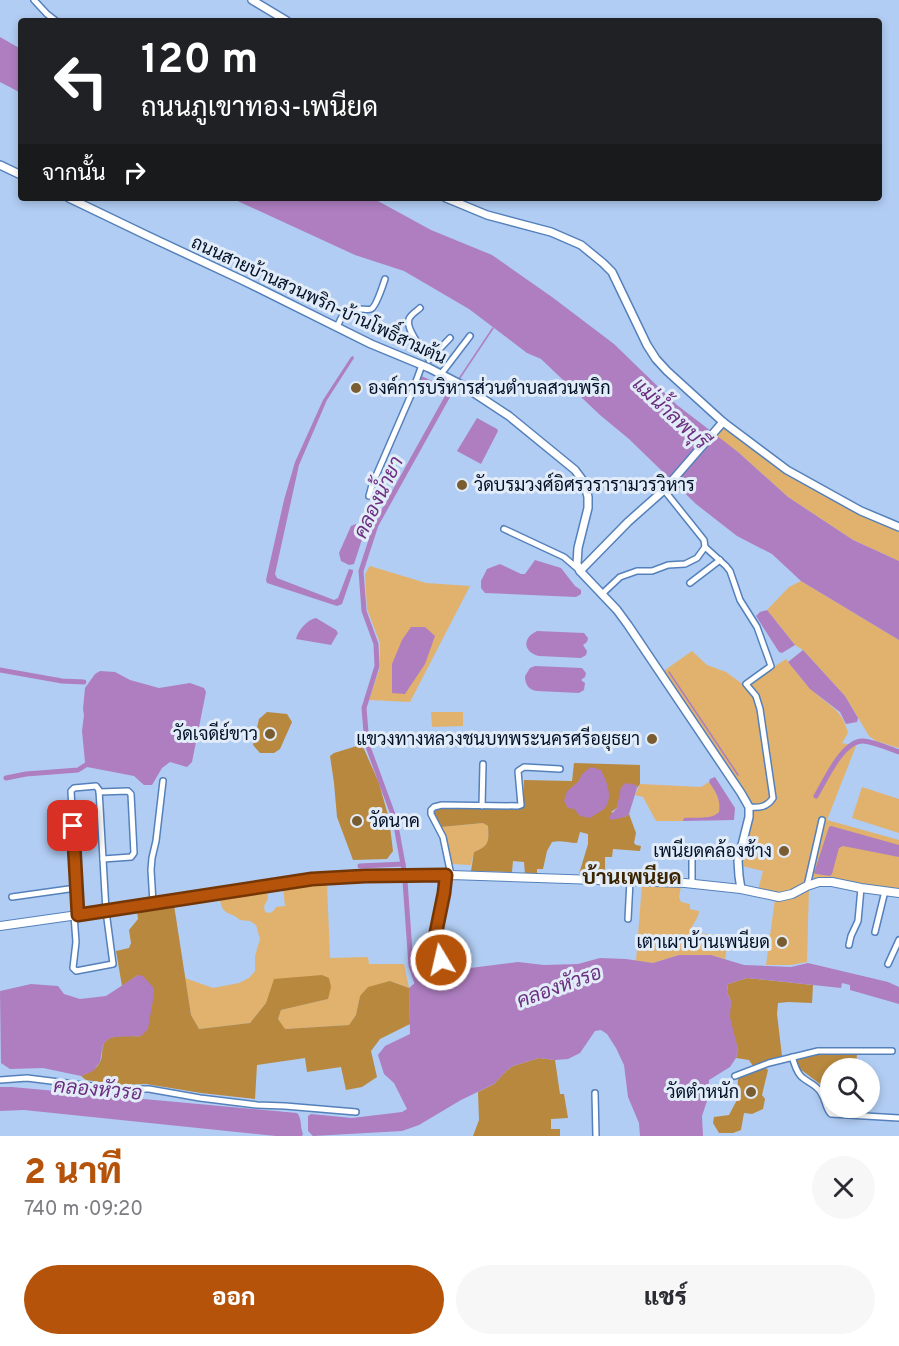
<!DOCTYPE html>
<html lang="th">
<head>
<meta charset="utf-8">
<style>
  :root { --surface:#fff; --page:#f7f7f7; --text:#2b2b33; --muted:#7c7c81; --accent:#b45309 }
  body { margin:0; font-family:Overpass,Sarabun,sans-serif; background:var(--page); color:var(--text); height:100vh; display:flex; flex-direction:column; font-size:22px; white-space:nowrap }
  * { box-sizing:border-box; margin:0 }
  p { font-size:20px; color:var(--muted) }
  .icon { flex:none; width:33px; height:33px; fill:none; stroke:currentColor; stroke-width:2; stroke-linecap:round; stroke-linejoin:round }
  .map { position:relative; height:1136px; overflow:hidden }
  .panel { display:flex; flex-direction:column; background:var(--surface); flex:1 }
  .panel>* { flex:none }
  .guide { position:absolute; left:18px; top:18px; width:864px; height:183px; border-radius:6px; box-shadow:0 3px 9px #0003; background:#202124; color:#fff; overflow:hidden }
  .buttons { position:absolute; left:820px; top:1058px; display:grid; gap:12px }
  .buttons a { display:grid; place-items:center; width:60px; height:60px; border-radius:50%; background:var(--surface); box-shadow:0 3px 9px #0003; font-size:30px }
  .pin { position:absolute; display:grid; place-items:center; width:51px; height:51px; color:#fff; margin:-26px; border-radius:12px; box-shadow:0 3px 9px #0006 }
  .me { position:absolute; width:66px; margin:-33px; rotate:351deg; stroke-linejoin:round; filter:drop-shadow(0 0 4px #0008) }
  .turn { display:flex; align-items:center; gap:21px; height:126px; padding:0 24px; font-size:27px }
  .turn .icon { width:78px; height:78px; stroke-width:2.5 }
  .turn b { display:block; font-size:42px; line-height:51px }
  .then { display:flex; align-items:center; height:57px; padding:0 24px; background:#0003; gap:12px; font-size:22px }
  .round { display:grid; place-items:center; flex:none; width:63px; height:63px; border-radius:32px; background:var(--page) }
  .headline { display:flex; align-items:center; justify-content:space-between; height:102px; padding:0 24px }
  h1 { font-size:36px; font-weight:800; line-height:45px; color:var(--accent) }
  .action { display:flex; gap:12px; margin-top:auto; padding:12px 24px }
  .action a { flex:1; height:69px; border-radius:36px; background:var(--accent); color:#fff; font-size:24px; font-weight:800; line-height:69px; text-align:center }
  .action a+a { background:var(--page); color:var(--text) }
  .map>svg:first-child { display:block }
  .green { fill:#e1b26d }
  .forest { fill:#b7883e }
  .water { fill:#ae7ec0 }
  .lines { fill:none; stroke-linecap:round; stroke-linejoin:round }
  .stream { stroke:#ae7ec0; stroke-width:1.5 }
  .canal { stroke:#ae7ec0; stroke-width:5 }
  .minor-casing { stroke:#5581bb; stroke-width:8 }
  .tertiary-casing { stroke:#5581bb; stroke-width:10 }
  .secondary-casing { stroke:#5581bb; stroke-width:10 }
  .minor { stroke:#fff; stroke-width:5 }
  .tertiary { stroke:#fff; stroke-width:7 }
  .secondary { stroke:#fff; stroke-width:8 }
  .route-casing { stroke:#753606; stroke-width:15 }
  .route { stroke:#b45309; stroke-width:10 }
  .poi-dot { fill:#795c2f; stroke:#e2ecf9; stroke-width:2 }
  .labels { text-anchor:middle; stroke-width:6; stroke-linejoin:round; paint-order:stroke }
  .street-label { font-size:18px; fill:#021127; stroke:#e2ecf9 }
  .poi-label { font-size:18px; fill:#021127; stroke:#e2ecf9; text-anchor:end }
  .water-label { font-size:20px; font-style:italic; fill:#6a2f7e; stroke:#e2ecf9 }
  .quarter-label { font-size:21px; font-weight:bold; fill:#3b2500; stroke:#e2ecf9 }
</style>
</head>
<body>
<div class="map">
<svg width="899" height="1136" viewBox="0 0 899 1136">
  <rect width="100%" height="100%" fill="#b1cdf3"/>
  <!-- green -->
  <g class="green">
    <path d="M726,428L785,473L851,509L899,532V561L853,540L788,497L738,452L716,436L722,429Z"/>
    <path d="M370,566L426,583L470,586L410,702L369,700L380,667V643L367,609L365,574Z"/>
    <path d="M801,581L899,640V748L876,741L869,736L845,696L803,650L795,645L767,610L789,587Z"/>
    <path d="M692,651L707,665L726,672L745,686L786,659C794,669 802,680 811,689C828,706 842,708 848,733L842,743L856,746L827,820L899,840V890L833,880L779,895L758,890L763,871L742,866V855L752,809L748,797L664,673L665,670Z"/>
    <path d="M431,712H463V726L432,727Z"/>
    <path d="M709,782C715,790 728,810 714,816C706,819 693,818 684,818L683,821H656L643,797L635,795L640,784L701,787Z"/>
    <path d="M862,787L899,799V833L852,818Z"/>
    <path d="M483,823L488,826C489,842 489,846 474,852L471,865L451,864L448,846L441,827Z"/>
    <path d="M327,883L330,958L368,957L369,964H404L409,988L390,981L360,996L356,1015L349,1025L284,1029L278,1019L281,1010L328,999L266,1003L250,1023L199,1029L191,1015L185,978L213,988L239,983L249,978L255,971V956L260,939L256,925L250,921L240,920C231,911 223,917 220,900L223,897L267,890L268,899L264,906L265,912C271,914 273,912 276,907L285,906L283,888Z"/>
    <path d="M642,884L668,885L681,887L679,897L681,902L690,904V909L699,911C699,919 691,924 691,932L715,935L728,942L725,959L711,955H679L653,963L636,961Z"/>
    <path d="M809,888L807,962L791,965H766L775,899Z"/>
  </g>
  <!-- forest -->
  <g class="forest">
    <path d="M267,712L287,714L292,722L280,749L274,753H260L253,745L259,719Z"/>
    <path d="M360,745L364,749L379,783L389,819L393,851L387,859L353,860L337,817L334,783L330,756L334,753Z"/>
    <path d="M574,763L640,765V784L637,788L636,785L622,787L617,808L611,812L625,817L629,814L636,833L634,843L636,845L641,846L640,851L613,849L612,857H605V875L579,874L588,844V834L580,832L577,843C568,843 561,840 552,842L547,851L543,869H537V874H525L524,862L513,861L512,872L471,871L474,852C489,846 489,842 488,826L483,823L441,827L434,814V811L437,808H443L502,809L523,806L524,780L572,781Z"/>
    <path d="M174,905L191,1015L199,1029L250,1023L266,1003L274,979L322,975L329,978L331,987L328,999L281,1010L278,1019L285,1029L349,1025L356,1015L360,996L368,987L390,981L409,988L410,1024L380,1039L371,1051L377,1077L362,1087L346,1090L341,1067L307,1072L305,1058L257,1065L255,1099L201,1093L146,1084L119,1085L86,1080L81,1076C88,1073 96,1070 100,1062C104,1055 100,1045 107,1040C115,1034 131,1037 141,1036L138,975L122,986L116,951L129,948L131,943L129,930L138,919L137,911Z"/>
    <path d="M747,978L813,985L812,1003L788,1002L778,1003L777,1014L782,1056L753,1066L749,1060L736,1058L738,1050L729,1017L731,1001L727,992L728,984Z"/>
    <path d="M826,1052L857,1053L856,1068H831V1107H845L843,1112H834L830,1109L826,1092L820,1084L800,1069L796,1060L797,1058Z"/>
    <path d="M539,1058L555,1060L560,1094H564L568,1118L551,1119V1129H560V1136H473L479,1120L478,1092L494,1084L506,1071L513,1066Z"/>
    <path d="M765,1067L768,1070L762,1095L765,1099L763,1109L752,1114L744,1113L741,1130L733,1133H719L713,1123L714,1117L729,1115L737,1100L738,1079L740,1077Z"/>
  </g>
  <!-- water -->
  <g class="water">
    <path d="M0,37L21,49V93L0,82Z"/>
    <path d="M231,198H369L378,201L431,230L492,255L552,297L614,344L677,405L738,452L788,497L853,540L899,561V640L801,581L772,554L737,536L696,504L629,439L600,415L541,359L527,353L469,309L404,271L355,255Z"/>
    <path d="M353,356L354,358L327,400L299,465L275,574L277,578L334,600L338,598L349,569L353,570V572L342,604L337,606L267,583L266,580L284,500L295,462L323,400L351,357Z"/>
    <path d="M477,418L497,429L498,431L481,464L457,451Z"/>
    <path d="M356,524L363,528L364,533L354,564L349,565L341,561L339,553L351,526Z"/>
    <path d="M535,560L561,568L575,586L581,590V594L576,597L485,593L481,588V581L487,569L500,564L521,574H525Z"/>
    <path d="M767,610L795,645L782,653L779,652L756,616L760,612Z"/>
    <path d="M316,618L336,630L338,633L331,645L296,639C298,630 307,620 316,618Z"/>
    <path d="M411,627H425L435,636L425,664L405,694L392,693V664L402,640Z"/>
    <path d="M537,631L584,633L588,638L587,642L583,645L587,651L586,655L581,658L539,656C523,652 522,638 537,631Z"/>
    <path d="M803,650L845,696L858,718L857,722L846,724L840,712L810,689L788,662Z"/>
    <path d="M535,666L582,668L586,673L585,677L581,680L585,683L584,690L579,693L537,691C529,690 525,685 525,676L530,668Z"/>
    <path d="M100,671L115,672L130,680L159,688L190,683L204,688L206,692L192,762L187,767L170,762L162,768L152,785H144L134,776L87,767L85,762L82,731L84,715L83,709L85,688L95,674Z"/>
    <path d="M591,767L601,770C607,782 614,798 604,809C600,812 594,815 590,818L580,816L574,809L568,808L564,801L567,791L578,782L582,774Z"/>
    <path d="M715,777L735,808L734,820L683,821L684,818C695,817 711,820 719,812C721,800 716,792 709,782L710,779Z"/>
    <path d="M626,783L636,785L637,788L629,814L625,817L611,820L609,817L617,808L621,787Z"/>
    <path d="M831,826L899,845V857L843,846L839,848L832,874L830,876L816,874L814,873L829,827Z"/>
    <path d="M679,955H711L744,965L791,967L808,963L888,982L899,987V1004L850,990V985L842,983L841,988L747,978L728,984L727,992L731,1001L730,1017L738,1050L736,1058L730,1067L709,1080L707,1101L702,1116L703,1136H640L639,1123L628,1097L624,1065L616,1048L607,1034L601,1030L595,1031L580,1053L568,1059L555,1060L539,1058L513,1066L506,1071L494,1084L461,1100L419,1125L402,1131L313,1136L308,1131V1116L311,1114L352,1118L402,1112L407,1109L394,1083L384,1074L378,1055L385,1046L410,1034L409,988L417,981L462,969L518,962L544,965L578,964L600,958L626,959L653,963Z"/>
    <path d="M138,975L143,976L153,987L154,994L148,1029L141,1036L113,1037L107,1040L103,1045L100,1062L93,1071L81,1076L43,1068L10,1069L1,1063L0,991L31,984L58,986L64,994L80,999L106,996Z"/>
    <path d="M0,1087H12L297,1113C302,1118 300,1127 303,1134L302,1136H276L24,1110L0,1111Z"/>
  </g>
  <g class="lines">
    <!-- stream -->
    <g class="stream">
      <path d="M459,379L493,328"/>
      <path d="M450,392L453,388"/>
      <path d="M669,672L738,775"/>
    </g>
    <!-- canal -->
    <g class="canal">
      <path d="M0,670L62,681L84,682"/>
      <path d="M6,778L26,774L78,770L92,761"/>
      <path d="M816,796C825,781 843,740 863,741C874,742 888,748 899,752"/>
      <path d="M360,866L403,864"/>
      <path d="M404,870L395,820L367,744L364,708L377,666L376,644L364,611L361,571L376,525L450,392L422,379"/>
      <path d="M405,881L411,966L418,986"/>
    </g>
    <defs>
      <g id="minor">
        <path d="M34,0L47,14L56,21"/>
        <path d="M420,308C417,311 411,314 409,319C405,329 423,350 429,359"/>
        <path d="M337,327C343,314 345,306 361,309C364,309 368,310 371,309C376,307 383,285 385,279"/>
        <path d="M429,360L450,338"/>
        <path d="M441,374L470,336"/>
        <path d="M369,496L372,485L411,395L422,365"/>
        <path d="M504,529L564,557L578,569"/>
        <path d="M705,547L726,566L730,571L740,600L757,627L771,666L746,684L756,696L760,709L773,798C767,807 760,808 749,807"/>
        <path d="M690,583L720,560"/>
        <path d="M602,594L620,577L637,571H652L668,565L685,564L697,558L705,547L704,540L664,490"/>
        <path d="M99,792L128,791L131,794L134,853L131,857L103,859"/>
        <path d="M482,806L483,764"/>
        <path d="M692,851V884"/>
        <path d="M451,875L443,837L431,814V810L434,807L442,805L518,806L521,805L518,771L524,767L560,769"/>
        <path d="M807,886L822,820"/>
        <path d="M12,897L76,888"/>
        <path d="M153,903L151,870L152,858L156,841L163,781"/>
        <path d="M74,915L76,942L73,968L76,971L113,964L106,911L99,790L96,786L74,788L71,791L78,915"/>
        <path d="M628,919L630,881"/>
        <path d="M875,932L885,891"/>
        <path d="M849,945L851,936L858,921L861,888"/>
        <path d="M441,960L435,937L444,893L446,875"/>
        <path d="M888,964L899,940"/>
        <path d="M792,1057C795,1064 796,1073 803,1078C809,1083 817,1085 821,1093C826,1100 825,1108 831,1114L899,1118"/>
        <path d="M735,1076L769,1063L818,1051H892"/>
        <path d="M0,1080L27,1078L115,1089H149L200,1098L257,1105L285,1106L356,1112"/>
        <path d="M595,1093L596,1136"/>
      </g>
      <g id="tertiary">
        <path d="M252,0L287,21"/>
        <path d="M0,165L21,175"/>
        <path d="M69,198L148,236L242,280L371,344L429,368L462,385L509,416L575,470L584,482L588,497V508L578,548L577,564L580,571L617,610L628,625L741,793L749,807V817L738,861L739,876L741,889"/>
        <path d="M446,198L487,215L551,232L581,245L603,263L612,272L647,345L656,359L667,371L723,422L787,470L861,511L899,527"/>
        <path d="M580,571L628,522L664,490L723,422"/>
      </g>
      <path id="secondary" d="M0,926L106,911L267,885L312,879L365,876L451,875L685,883L741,889L779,897L792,894L807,886L819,882H832L861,888L899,893"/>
    </defs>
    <!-- minor casing -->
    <use href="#minor" class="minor-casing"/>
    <!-- tertiary casing -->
    <use href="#tertiary" class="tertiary-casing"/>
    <!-- secondary casing -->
    <use href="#secondary" class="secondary-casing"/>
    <!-- minor -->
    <use href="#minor" class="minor"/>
    <!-- tertiary -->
    <use href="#tertiary" class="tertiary"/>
    <!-- secondary -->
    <use href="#secondary" class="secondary"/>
  </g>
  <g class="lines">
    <defs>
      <path id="route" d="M73,826L78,915L312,879L365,876L446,875L444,893L435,937L441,960"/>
    </defs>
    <!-- route casing -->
    <use href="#route" class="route-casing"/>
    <!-- route -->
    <use href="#route" class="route"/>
  </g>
  <!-- markers -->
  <g class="poi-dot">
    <circle cx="356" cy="388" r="6"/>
    <circle cx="462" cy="485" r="6"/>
    <circle cx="270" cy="734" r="6"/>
    <circle cx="652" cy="739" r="6"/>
    <circle cx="357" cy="821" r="6"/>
    <circle cx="784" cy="851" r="6"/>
    <circle cx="782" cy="942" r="6"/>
    <circle cx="751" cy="1092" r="6"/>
  </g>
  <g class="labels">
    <!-- street labels -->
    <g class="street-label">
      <text transform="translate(319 300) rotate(25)" y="6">ถนนสายบ้านสวนพริก-บ้านโพธิ์สามต้น</text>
    </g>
    <!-- poi labels -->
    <g class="poi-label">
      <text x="368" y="394" text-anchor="start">องค์การบริหารส่วนตำบลสวนพริก</text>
      <text x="474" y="491" text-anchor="start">วัดบรมวงศ์อิศรวรารามวรวิหาร</text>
      <text x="258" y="740">วัดเจดีย์ขาว</text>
      <text x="640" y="745">แขวงทางหลวงชนบทพระนครศรีอยุธยา</text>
      <text x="369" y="827" text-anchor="start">วัดนาค</text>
      <text x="772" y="857">เพนียดคล้องช้าง</text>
      <text x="770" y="948">เตาเผาบ้านเพนียด</text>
      <text x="739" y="1098">วัดตำหนัก</text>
    </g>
    <!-- water labels -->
    <g class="water-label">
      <text transform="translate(671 413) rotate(43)" y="7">แม่น้ำลพบุรี</text>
      <text transform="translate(378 497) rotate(-64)" y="7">คลองน้ำยา</text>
      <text transform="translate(559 986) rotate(-20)" y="7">คลองหัวรอ</text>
      <text transform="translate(98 1089) rotate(5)" y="7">คลองหัวรอ</text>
    </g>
    <!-- quarter labels -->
    <g class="quarter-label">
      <text x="632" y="884">บ้านเพนียด</text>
    </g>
  </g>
</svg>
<div class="buttons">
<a><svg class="icon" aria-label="search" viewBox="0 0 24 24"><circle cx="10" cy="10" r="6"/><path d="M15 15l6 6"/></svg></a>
</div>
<div class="pin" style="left:73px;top:826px;background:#d93025"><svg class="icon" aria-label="arrive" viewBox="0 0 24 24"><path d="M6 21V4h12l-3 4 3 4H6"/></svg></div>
<svg class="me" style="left:441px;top:960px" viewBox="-20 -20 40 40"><circle r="17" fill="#b45309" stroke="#fff" stroke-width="3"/><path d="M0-11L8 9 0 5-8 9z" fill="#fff"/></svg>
<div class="guide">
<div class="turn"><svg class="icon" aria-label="left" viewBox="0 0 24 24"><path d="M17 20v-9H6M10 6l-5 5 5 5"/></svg><div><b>120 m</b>ถนนภูเขาทอง-เพนียด</div></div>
<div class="then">จากนั้น<svg class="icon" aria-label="right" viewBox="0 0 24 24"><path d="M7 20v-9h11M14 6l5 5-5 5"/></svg></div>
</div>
</div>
<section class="panel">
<div class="headline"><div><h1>2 นาที</h1><p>740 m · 09:20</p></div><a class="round"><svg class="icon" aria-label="close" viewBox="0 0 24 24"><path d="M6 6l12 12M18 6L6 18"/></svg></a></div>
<div class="action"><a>ออก</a><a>แชร์</a></div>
</section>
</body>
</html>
